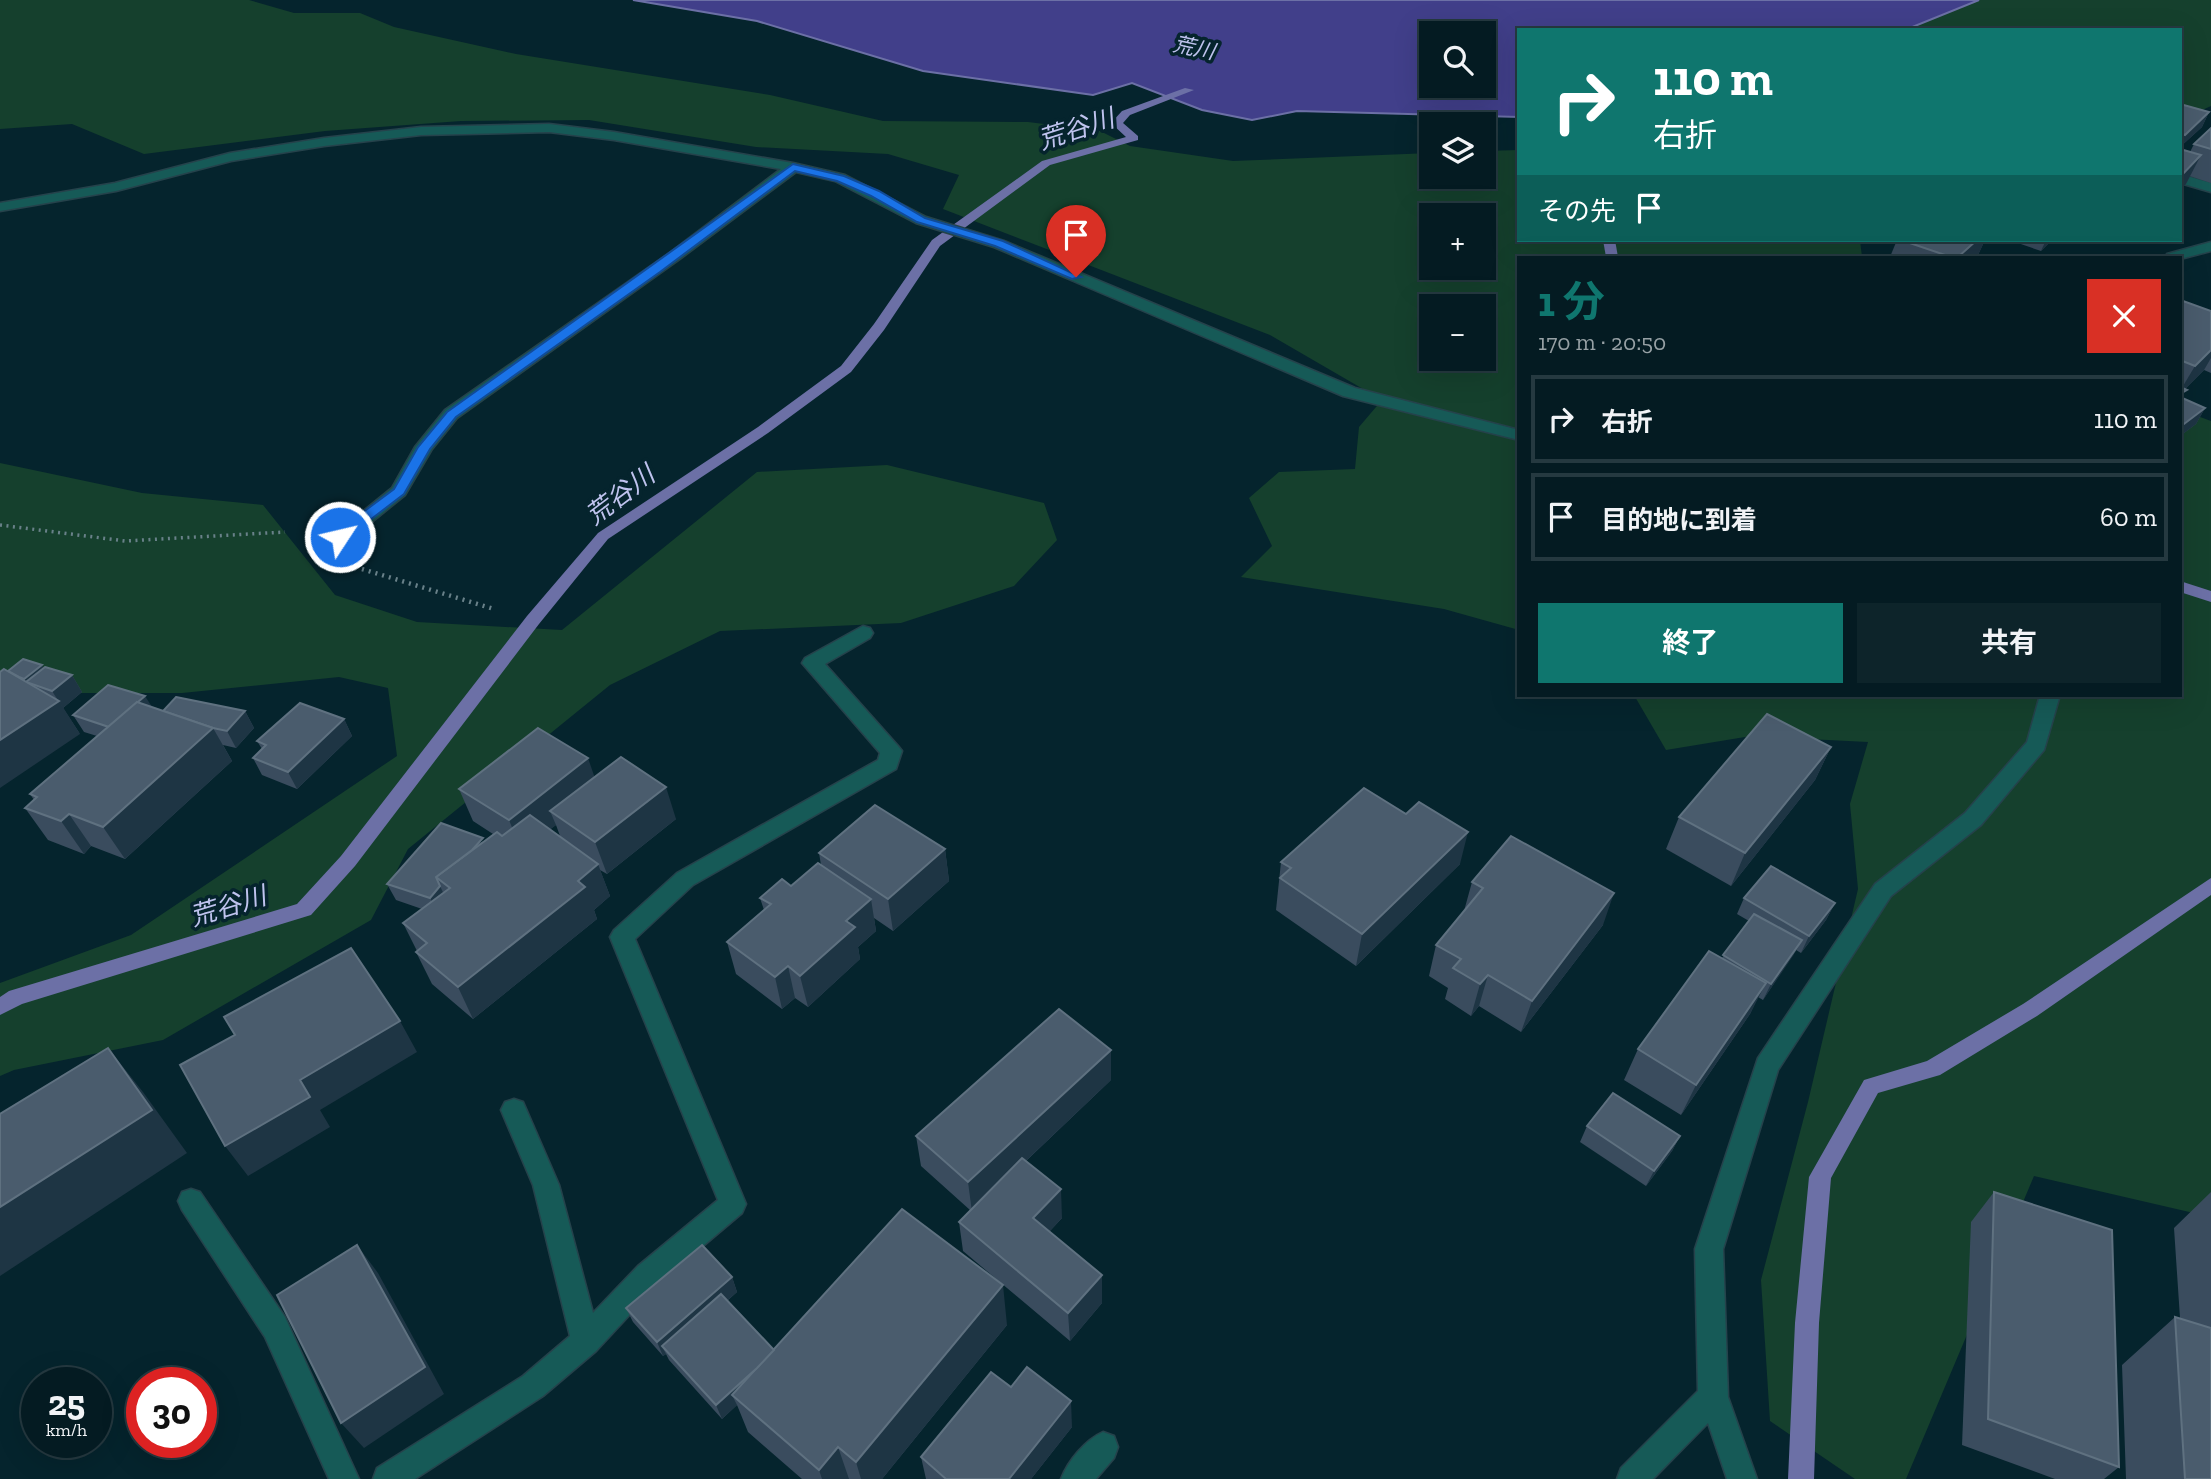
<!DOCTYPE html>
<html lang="ja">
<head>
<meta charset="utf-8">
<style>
  :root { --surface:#041b22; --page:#0d242a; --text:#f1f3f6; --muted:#97a1a5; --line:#253940; --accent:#0f766e }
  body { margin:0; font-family:"Zilla Slab","Noto Sans JP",serif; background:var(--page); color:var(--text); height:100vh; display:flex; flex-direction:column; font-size:26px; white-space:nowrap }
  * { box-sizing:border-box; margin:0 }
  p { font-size:23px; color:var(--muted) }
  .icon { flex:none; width:38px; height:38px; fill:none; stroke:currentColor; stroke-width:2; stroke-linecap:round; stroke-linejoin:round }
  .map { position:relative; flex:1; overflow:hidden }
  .panel { position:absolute; left:1517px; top:256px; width:665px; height:441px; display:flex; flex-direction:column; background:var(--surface); border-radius:0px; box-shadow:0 7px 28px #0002,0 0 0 2px var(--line) }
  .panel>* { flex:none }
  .top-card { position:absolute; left:1517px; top:28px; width:665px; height:214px; border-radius:0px; box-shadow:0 7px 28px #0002,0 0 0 2px var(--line); background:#0f766e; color:#fff; overflow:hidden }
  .fabs { position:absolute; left:1419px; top:21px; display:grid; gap:14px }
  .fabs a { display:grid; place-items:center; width:77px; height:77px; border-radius:0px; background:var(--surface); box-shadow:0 7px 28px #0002,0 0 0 2px var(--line); font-size:35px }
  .speed { position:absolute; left:21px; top:1367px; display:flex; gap:14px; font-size:35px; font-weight:700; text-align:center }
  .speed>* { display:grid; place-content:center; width:91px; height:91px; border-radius:50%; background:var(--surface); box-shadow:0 7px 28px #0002,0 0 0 2px var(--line); line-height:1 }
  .speed small { font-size:18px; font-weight:400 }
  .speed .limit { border:10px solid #d22; background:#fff; color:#111 }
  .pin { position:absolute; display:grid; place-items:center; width:60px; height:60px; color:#fff; margin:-72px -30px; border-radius:50% 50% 50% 0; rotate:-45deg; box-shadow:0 0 7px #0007 }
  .pin .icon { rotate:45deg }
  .me { position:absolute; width:77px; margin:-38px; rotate:55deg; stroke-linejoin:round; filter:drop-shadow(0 0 5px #0008) }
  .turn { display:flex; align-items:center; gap:24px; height:147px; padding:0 21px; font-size:32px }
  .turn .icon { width:91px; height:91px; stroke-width:2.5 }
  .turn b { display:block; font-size:49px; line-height:60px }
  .then { display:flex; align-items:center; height:66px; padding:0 21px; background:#0003; gap:14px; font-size:26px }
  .round { display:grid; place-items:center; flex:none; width:74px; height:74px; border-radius:0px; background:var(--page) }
  .headline { display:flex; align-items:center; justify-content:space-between; height:119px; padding:0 21px }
  h1 { font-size:42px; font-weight:700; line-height:52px; color:var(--accent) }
  .primary-button { display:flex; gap:14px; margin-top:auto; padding:14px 21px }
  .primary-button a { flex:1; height:80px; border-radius:0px; background:var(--accent); color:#fff; font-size:28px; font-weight:700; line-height:80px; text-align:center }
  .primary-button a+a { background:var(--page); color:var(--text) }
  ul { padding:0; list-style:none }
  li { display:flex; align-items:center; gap:21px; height:88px; margin:0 14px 10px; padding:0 7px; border:4px solid var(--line); border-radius:0px }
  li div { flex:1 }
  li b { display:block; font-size:26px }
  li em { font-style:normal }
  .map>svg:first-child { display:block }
  .green { fill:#15402d; fill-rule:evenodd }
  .water { fill:#413f8a; stroke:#6c70a6; stroke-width:2; fill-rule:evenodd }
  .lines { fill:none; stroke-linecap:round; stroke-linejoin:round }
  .stream { fill:#6c70a6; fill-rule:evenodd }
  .minor-casing { stroke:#25424b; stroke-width:3 }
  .path-far1 { stroke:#698189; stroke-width:3.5; stroke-dasharray:2 4.5; stroke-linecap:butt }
  .path { stroke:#698189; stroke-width:4.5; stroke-dasharray:2 5; stroke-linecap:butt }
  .minor { fill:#165a57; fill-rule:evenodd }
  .wall { fill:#3a4c5e; fill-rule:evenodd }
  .shaded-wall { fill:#1e3544 }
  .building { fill:#4a5c6d; stroke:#5f7180; stroke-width:2 }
  .route { fill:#1a73e8; stroke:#114b97; stroke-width:2 }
  .labels { text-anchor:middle; stroke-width:7; stroke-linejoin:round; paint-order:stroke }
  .far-water-label { font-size:21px; font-style:italic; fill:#bfc3ee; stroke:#05242d }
  .water-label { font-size:26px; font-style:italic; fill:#bfc3ee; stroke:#05242d }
</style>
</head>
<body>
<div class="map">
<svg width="2211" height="1479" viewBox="0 0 2211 1479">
  <rect width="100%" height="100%" fill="#05242d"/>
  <!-- green -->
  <g class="green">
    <path d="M0,0H249L294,13H360L394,27L516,54L770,95L883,121L1028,122L1100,131L1130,146L1233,161L1431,153L1432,177H1484V151L1519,150V240H1860L1862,257H1519V630L1444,609L1241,577L1272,546L1249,498L1279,472L1355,469L1359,427L1382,400L1270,335L943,209L959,175L888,154L756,147L589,120L461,121L325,131L144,154L72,124L0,129ZM1432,215H1484V268H1432ZM1432,306H1484V359H1432Z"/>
    <path d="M1979,0H2211V106L2181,120L2180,30H1905Z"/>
    <path d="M2181,410L2211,421V1217L2034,1176L1906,1479H1855L1770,1421L1761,1280L1808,1102L1858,889L1850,804L1868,742L1751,736L1666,750L1634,695H2180Z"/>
    <path d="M0,463L142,493L263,505L335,595L417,622L562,630L757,472L887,465L1044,503L1057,540L1014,586L901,623L720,631L610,685L408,849L371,920L163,1040L14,1070L0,1076V983L131,935L397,756L388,688L339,677L182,693H26L0,689Z"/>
  </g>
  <!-- water -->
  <path class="water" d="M633,0H1979L1905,30H1519V117L1297,111L1252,120L1202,110L1132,83L1093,95L923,71L757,21ZM1432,33H1484V86H1432Z"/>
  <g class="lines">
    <!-- stream -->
    <g class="stream">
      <path d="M1185,88L1194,90L1130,115L1123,123L1138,136V140L1050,165L940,246L884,330L851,372L768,433L608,539L539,624L355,866L311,915L22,1004L0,1015V997L9,991L297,904L341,856L527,616L598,533L758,427L841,366L874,324L932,240L1042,161L1126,137L1111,123L1122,111Z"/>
      <path d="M1603,240H1615L1618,257H1606Z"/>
      <path d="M2180,581L2211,591V602L2180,592Z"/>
      <path d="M2211,878V895L2037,1016L1940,1075L1878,1093L1831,1178L1819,1323L1814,1479H1788L1795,1323L1809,1177L1864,1080L1927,1061L2023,1004Z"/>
    </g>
    <defs>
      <g id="minor">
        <path d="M549,124L614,132L793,163L845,175L926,217L1004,241L1355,388L1519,430V440L1343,396L994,247L916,223L835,181L796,172L681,258L457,418L432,449L405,495L363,529L321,554L314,552L312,548L314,544L351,521L392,488L415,447L445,410L671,252L781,169L614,140L549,132L421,135L324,146L231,161L116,191L0,211V203L115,183L230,153L324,138L421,127Z"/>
        <path d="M2180,174L2211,183V192L2180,183Z"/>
        <path d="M2211,242V251L2180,259L2165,257L2167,254Z"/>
        <path d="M863,626L870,628L873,633L870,638L825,664L898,746L902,751L896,769L693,885L635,939L746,1204L742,1213L658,1284L596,1351L543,1396L415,1479H373L377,1468L523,1376L570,1336L533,1185L501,1110L505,1102L514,1099L523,1102L559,1185L593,1313L638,1266L718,1200L610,937L614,930L677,873L878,760L880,753L802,663L805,658Z"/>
        <path d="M2040,695H2060L2044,750L1981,825L1891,896L1778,1070L1723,1249L1728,1397L1757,1479H1727L1708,1423L1653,1479H1617L1621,1468L1698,1391L1695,1249L1758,1058L1875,884L1965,813L2027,742Z"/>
        <path d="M191,1189L200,1192L285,1317L359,1479H329L265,1337L182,1210L178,1201L182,1192Z"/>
        <path d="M1103,1432L1114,1436L1118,1447L1114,1458L1096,1479H1061C1068,1461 1085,1440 1103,1432Z"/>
      </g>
    </defs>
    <!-- minor casing -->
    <use href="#minor" class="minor-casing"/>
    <!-- path-far1 -->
    <path class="path-far1" d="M0,525L125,541L285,532"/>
    <!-- path -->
    <path class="path" d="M362,569L494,609"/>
    <!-- minor -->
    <use href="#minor" class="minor"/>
  </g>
  <!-- wall -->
  <g class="wall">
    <path d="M2180,104L2209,112L2202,127L2180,147Z"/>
    <path d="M2211,128V183L2190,176L2186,184L2190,152L2194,144Z"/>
    <path d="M1897,240H1985L1977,257H1890Z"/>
    <path d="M2009,240H2052L2041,251Z"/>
    <path d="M2180,303L2211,311V373L2204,370L2185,389L2182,398L2205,408L2196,424L2180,436Z"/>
    <path d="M43,668L72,675L82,692L63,708L80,734L8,671Z"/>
    <path d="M152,707L163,711H245L254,728L236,748L223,745L232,761L125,859L91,846L84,854L48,840L25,808L34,800L30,794L97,736L84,732L73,715Z"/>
    <path d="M344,719L352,736L297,789L262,775L253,758L262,749L257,741Z"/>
    <path d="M1831,747L1815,780L1731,886L1666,849L1679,817Z"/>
    <path d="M594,777L676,819L607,874L600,870L610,896L594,910L597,919L473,1019L432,984L416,952L417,951L403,923L422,909L396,900L387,884L484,841L493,834L473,821L459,789ZM556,825L560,836L550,829Z"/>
    <path d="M945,849L949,881L893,931L874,918L876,931L858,947L860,959L808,1007L795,998L782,1009L736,974L727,942L764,910L760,898L791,886L821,865L819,853Z"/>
    <path d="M1281,862L1460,864L1356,966L1276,910Z"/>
    <path d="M1472,882L1603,925L1521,1032L1479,1006L1471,1016L1445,999L1448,988L1429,976L1436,945L1464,911Z"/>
    <path d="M1744,898L1835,903L1826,920L1801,953L1796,950L1763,1000L1758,997L1750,1014L1681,1115L1624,1080L1638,1049L1722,958L1749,921L1737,914Z"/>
    <path d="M1111,1080L1026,1161L1062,1218L1049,1232L1102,1303L1070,1341L963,1251L959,1222L970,1210L921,1166L916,1136Z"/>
    <path d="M1587,1126L1680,1136L1672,1151L1646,1186L1580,1142Z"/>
    <path d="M1994,1192L2119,1467L2104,1479H2055L1962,1445L1971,1222Z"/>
    <path d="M2211,1192V1479H2126L2122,1365L2175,1317L2180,1318L2174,1228Z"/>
    <path d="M732,1277L737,1292L727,1301L774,1350L1007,1325L882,1479H802L748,1432L737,1405L722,1419L669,1360L666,1354L663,1356L633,1322L626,1308Z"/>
    <path d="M1011,1387L1072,1427L1031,1479H926L921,1457Z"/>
  </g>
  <!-- shaded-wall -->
  <g class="shaded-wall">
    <path d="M2209,112L2202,127L2180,147V143L2185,135Z"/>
    <path d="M2201,155L2186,184L2180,190V177Z"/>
    <path d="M1977,240H1985L1977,257H1958Z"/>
    <path d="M2046,240H2052L2041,251Z"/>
    <path d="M2211,350V358L2204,370L2180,394V391L2195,366Z"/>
    <path d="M2205,408L2196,424L2180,436V430L2184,424Z"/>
    <path d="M42,665L52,682L27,683L24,679Z"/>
    <path d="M72,675L82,692L63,708L52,691Z"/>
    <path d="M145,696L156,713L110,727Z"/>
    <path d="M59,701L80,734L0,788V740Z"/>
    <path d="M245,711L254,728L236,748L227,731Z"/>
    <path d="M344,719L352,736L297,789L288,772Z"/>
    <path d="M213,728L232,761L125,859L103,827Z"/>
    <path d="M1831,747L1815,780L1731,886L1745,853Z"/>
    <path d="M588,758L599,790L550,811L556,825L522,852L509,820Z"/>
    <path d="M666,787L676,819L607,874L595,842Z"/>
    <path d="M69,814L91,846L84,854L61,821Z"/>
    <path d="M1468,832L1460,864L1356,966L1362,934Z"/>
    <path d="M945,849L949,881L893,931L888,899Z"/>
    <path d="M598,864L610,896L594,910L597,919L473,1019L458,987Z"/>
    <path d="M440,886L448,903L438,914L430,898Z"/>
    <path d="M1614,893L1603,925L1521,1032L1532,1001Z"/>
    <path d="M871,899L876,931L858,947L860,959L808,1007L800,976L846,921Z"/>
    <path d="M1835,903L1826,920L1801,953L1809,936Z"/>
    <path d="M1802,940L1793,956L1763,1000L1771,984Z"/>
    <path d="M788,966L795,998L782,1009L775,977Z"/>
    <path d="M1488,975L1479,1006L1471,1016L1480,984Z"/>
    <path d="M1766,983L1750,1014L1681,1115L1696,1085Z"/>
    <path d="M400,1021L417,1052L320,1110L330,1127L248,1176L225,1146L300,1080Z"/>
    <path d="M108,1048L143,1092L187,1153L0,1276V1207Z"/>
    <path d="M1111,1050V1080L972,1212L968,1182Z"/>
    <path d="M1680,1136L1672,1151L1646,1186L1654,1171Z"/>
    <path d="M1061,1189L1062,1218L1035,1247L1033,1218Z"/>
    <path d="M357,1245L378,1273L444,1394L364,1448L341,1423Z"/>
    <path d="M1102,1275V1303L1070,1341L1068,1313Z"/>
    <path d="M732,1277L737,1292L668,1352L662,1346L666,1354L663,1356L657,1342Z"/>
    <path d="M1003,1285L1007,1325L882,1479H861L856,1462Z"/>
    <path d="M775,1351L732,1395L737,1405L722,1419L716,1405Z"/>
    <path d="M1071,1401L1072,1427L1031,1479H1009Z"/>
    <path d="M838,1447L849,1479H822L819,1470Z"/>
  </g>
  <!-- building -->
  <g class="building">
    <path d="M2180,104L2209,112L2185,135L2180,133Z"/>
    <path d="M2211,128V149L2194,144Z"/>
    <path d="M2180,149L2201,155L2180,177Z"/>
    <path d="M1901,240H1977L1958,257H1951Z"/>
    <path d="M2183,301L2211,311V350L2195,366L2180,360V303Z"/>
    <path d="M2180,387L2187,390L2180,394Z"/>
    <path d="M2180,397L2205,408L2184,424L2180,423Z"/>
    <path d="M23,659L42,665L24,679L19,677L8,671Z"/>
    <path d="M45,667L72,675L52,691L26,682Z"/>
    <path d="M4,669L59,701L0,740V672Z"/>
    <path d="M108,685L145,696L109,727L73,715Z"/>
    <path d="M176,697L245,711L227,731L213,728L163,711Z"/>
    <path d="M137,702L213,728L103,827L69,814L61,821L25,808L37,797L30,794Z"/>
    <path d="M300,703L344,719L288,772L253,758L266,745L257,741Z"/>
    <path d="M1767,714L1831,747L1745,853L1679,817Z"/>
    <path d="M538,728L588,758L509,820L459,789Z"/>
    <path d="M621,757L666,787L595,842L550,811Z"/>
    <path d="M1364,788L1406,814L1419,802L1468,832L1362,934L1280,878L1291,868L1281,862Z"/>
    <path d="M875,805L945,849L888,899L819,853Z"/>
    <path d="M530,815L598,864L578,881L585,887L458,987L416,952L427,943L403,923L450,888L436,877L497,832L502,836Z"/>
    <path d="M441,823L483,838L472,850L436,877L440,886L430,898L387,884Z"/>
    <path d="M1511,836L1614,893L1532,1001L1488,975L1480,984L1453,968L1461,959L1436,945L1483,888L1472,882Z"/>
    <path d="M818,863L871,899L846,921L855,927L800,976L788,966L775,977L727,942L771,904L760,898L782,879L791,886Z"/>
    <path d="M1771,866L1835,903L1809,936L1744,898Z"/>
    <path d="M1754,914L1802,940L1771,984L1723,955Z"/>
    <path d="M351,948L400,1021L300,1080L310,1097L225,1146L180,1065L235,1035L224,1017Z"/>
    <path d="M1709,951L1766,983L1696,1085L1638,1049Z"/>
    <path d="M1059,1009L1111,1050L968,1182L916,1136Z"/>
    <path d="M108,1048L152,1110L0,1207V1114Z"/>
    <path d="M1613,1093L1680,1136L1654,1171L1587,1126Z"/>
    <path d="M1022,1158L1061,1189L1033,1218L1102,1275L1068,1313L959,1222Z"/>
    <path d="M1994,1192L2112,1230L2119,1467L1988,1419Z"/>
    <path d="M902,1209L1003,1285L856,1462L838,1447L819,1470L732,1395Z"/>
    <path d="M357,1245L425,1367L341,1423L277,1295Z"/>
    <path d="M702,1245L732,1277L657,1342L626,1308Z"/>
    <path d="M721,1294L774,1350L757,1368L716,1405L662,1346Z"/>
    <path d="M2175,1317L2211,1328V1479H2185Z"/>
    <path d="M1027,1367L1071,1401L1009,1479H946L921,1457L991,1372L1011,1387Z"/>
  </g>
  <!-- route -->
  <path class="route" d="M793,164L844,176L879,191L925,218L1003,241L1081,277L1072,279L995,246L917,222L871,196L837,181L795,171L660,272L456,417L430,449L404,494L344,540H335V533L394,489L418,447L447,412Z"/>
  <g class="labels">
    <!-- far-water labels -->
    <g class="far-water-label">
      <text transform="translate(1194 48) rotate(12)" y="7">荒川</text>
    </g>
    <!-- water labels -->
    <g class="water-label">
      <text transform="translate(1076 129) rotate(-18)" y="9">荒谷川</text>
      <text transform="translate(620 495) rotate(-37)" y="9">荒谷川</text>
      <text transform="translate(228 906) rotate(-17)" y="9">荒谷川</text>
    </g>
  </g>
</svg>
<div class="fabs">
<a><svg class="icon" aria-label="search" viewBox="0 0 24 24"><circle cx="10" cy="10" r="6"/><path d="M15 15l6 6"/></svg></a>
<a><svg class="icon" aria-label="layers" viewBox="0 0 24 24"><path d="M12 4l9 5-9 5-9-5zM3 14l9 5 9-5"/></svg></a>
<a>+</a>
<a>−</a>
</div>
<div class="speed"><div>25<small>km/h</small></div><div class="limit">30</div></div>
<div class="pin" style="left:1076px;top:277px;background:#d93025"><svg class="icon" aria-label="arrive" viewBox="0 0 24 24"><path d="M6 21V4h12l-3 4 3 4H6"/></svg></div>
<svg class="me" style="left:340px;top:537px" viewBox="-20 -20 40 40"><circle r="17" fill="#1a73e8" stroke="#fff" stroke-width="3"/><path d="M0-11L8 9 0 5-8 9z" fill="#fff"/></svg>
<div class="top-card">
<div class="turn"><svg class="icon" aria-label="right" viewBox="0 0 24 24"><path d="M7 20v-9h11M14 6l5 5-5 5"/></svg><div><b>110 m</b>右折</div></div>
<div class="then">その先<svg class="icon" aria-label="arrive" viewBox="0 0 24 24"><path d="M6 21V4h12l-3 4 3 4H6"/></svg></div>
</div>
<section class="panel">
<div class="headline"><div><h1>1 分</h1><p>170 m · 20:50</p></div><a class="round" style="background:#d93025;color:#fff"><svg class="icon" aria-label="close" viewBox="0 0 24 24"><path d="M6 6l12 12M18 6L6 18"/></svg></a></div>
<ul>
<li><svg class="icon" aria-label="right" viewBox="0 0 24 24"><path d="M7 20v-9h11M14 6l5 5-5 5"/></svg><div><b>右折</b></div><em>110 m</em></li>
<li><svg class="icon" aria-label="arrive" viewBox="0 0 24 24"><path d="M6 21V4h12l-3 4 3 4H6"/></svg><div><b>目的地に到着</b></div><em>60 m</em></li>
</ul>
<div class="primary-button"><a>終了</a><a>共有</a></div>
</section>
</div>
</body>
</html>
